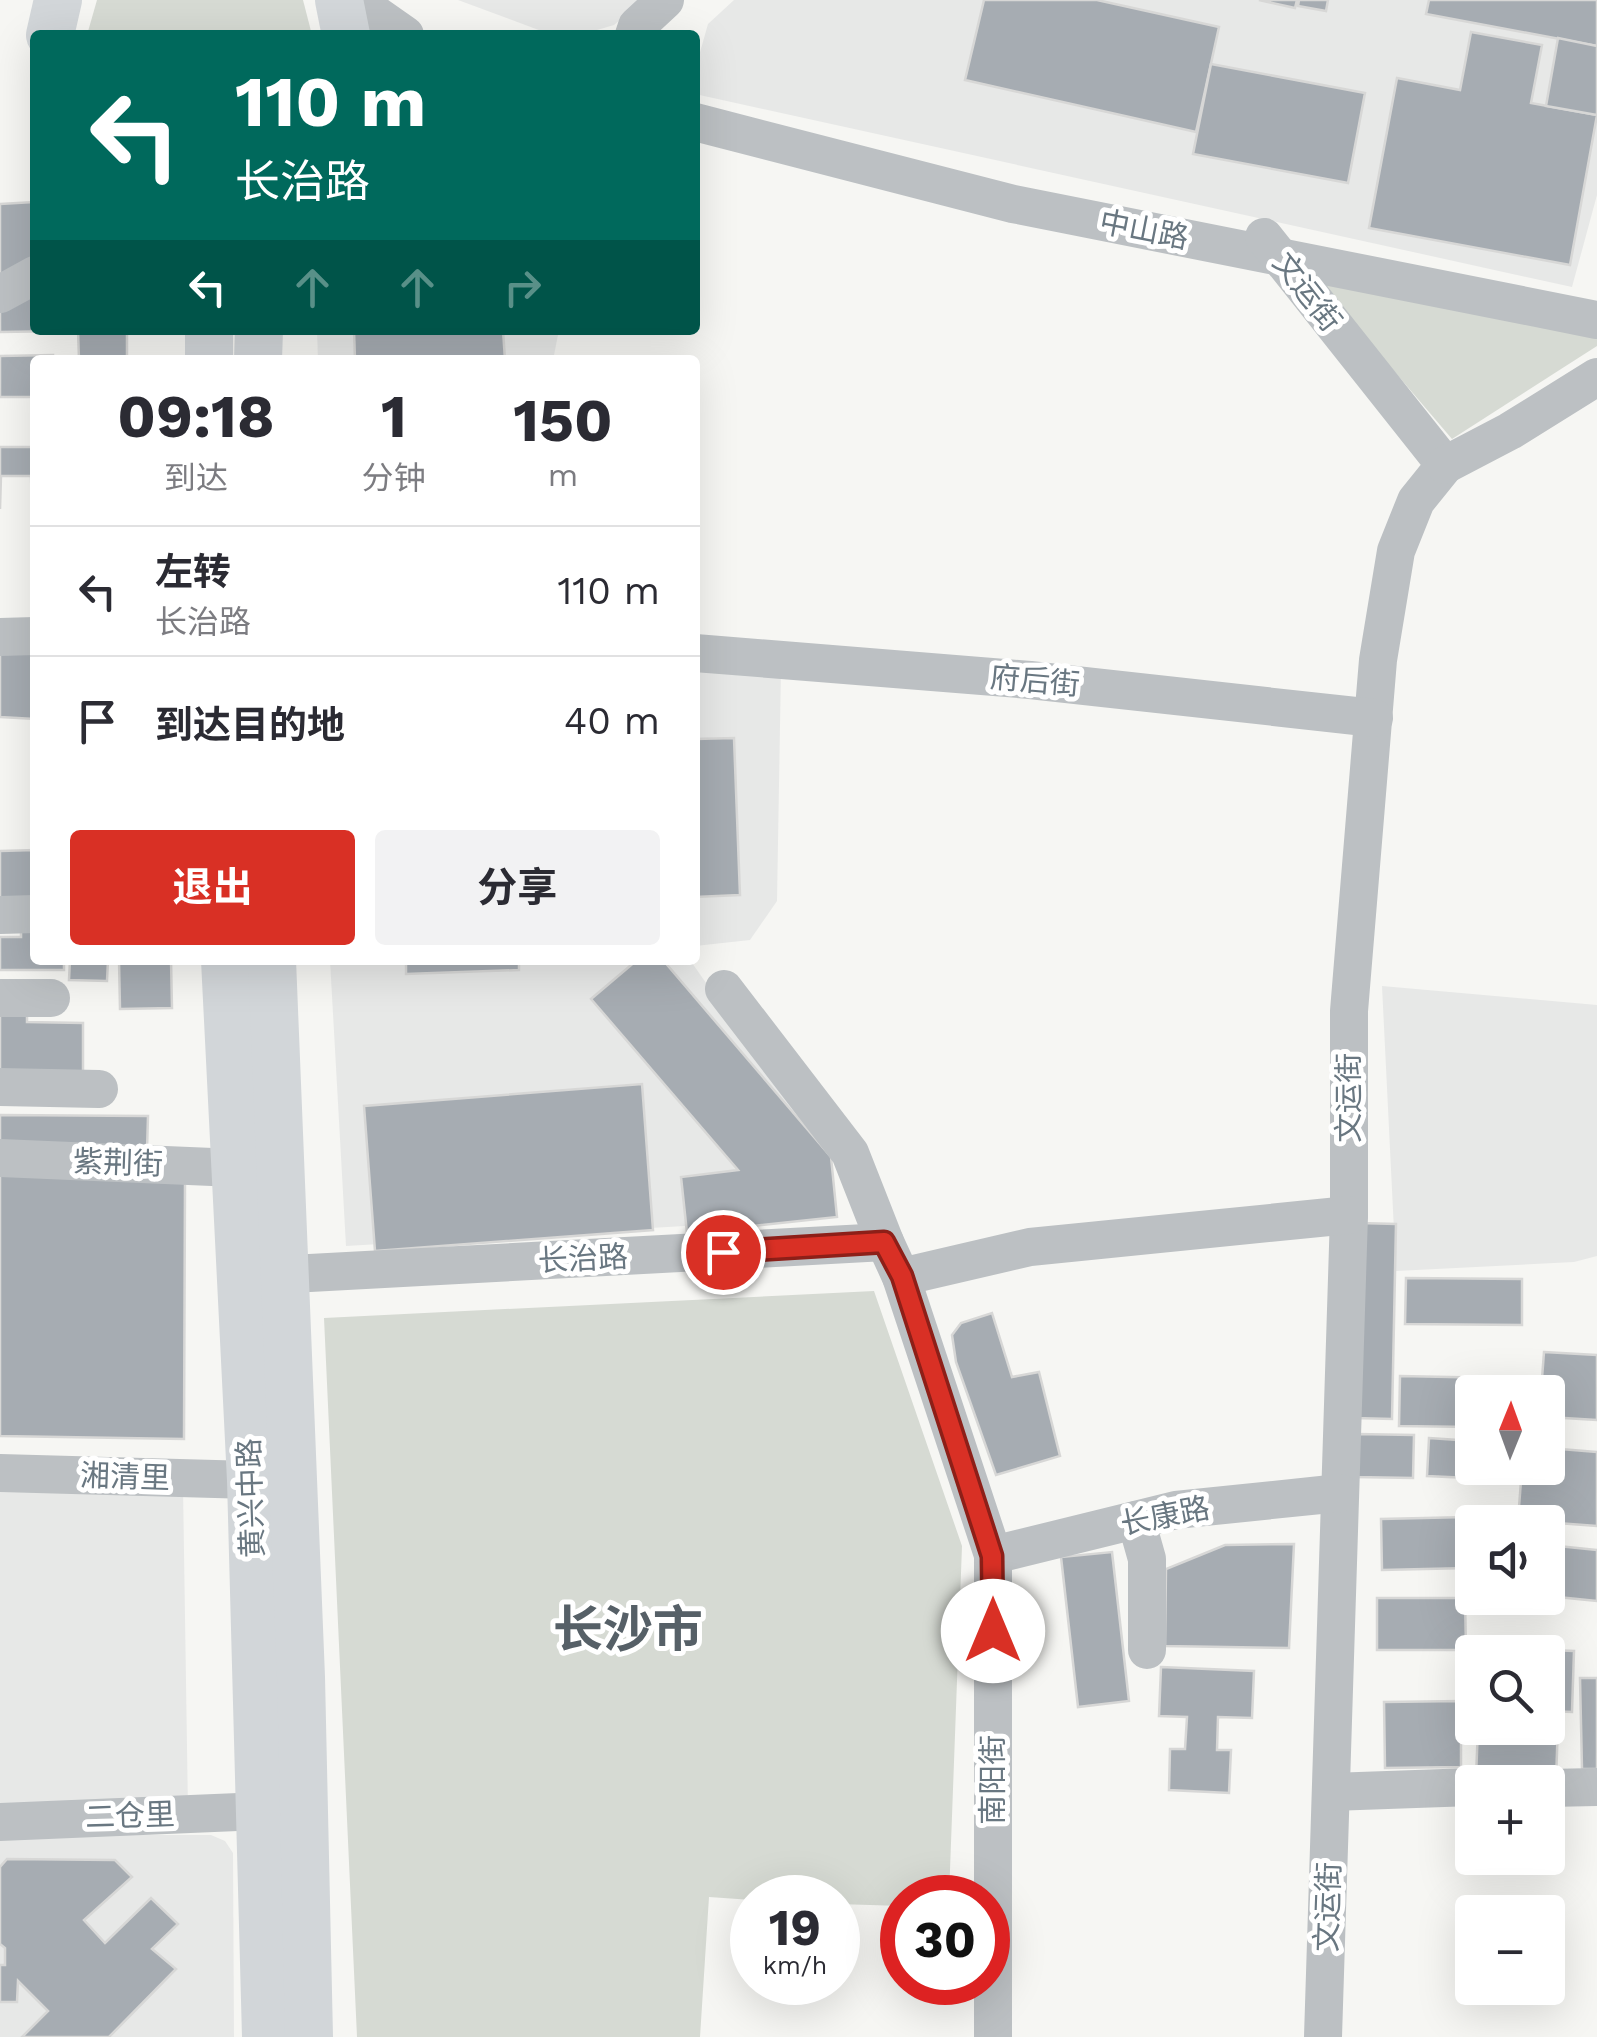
<!DOCTYPE html>
<html lang="zh">
<head>
<meta charset="utf-8">
<style>
  :root { --surface:#fff; --page:#f2f2f3; --text:#2b2b33; --muted:#7c7c81; --line:#e1e1e2; --accent:#d93025 }
  body { margin:0; font-family:"Work Sans","Noto Sans SC",sans-serif; background:var(--page); color:var(--text); height:100vh; display:flex; flex-direction:column; font-size:38px; white-space:nowrap }
  * { box-sizing:border-box; margin:0 }
  p { font-size:32px; color:var(--muted) }
  .icon { flex:none; width:55px; height:55px; fill:none; stroke:currentColor; stroke-width:2; stroke-linecap:round; stroke-linejoin:round }
  .map { position:relative; flex:1; overflow:hidden }
  .sheet { position:absolute; left:30px; top:355px; width:670px; height:610px; display:flex; flex-direction:column; background:var(--surface); border-radius:10px; box-shadow:0 10px 40px #0002 }
  .sheet>* { flex:none }
  .banner { position:absolute; left:30px; top:30px; width:670px; height:305px; border-radius:10px; box-shadow:0 10px 40px #0002; background:#00695c; color:#fff; overflow:hidden }
  .needle { width:65px; rotate:1deg }
  .buttons { position:absolute; left:1455px; top:1375px; display:grid; gap:20px }
  .buttons a { display:grid; place-items:center; width:110px; height:110px; border-radius:10px; background:var(--surface); box-shadow:0 10px 40px #0002; font-size:50px }
  .speed { position:absolute; left:730px; top:1875px; display:flex; gap:20px; font-size:50px; font-weight:700; text-align:center }
  .speed>* { display:grid; place-content:center; width:130px; height:130px; border-radius:50%; background:var(--surface); box-shadow:0 10px 40px #0002; line-height:1 }
  .speed small { font-size:25px; font-weight:400 }
  .speed .limit { border:15px solid #d22; background:#fff; color:#111 }
  .pin { position:absolute; display:grid; place-items:center; width:85px; height:85px; color:#fff; margin:-42px; border:5px solid #fff; border-radius:50%; box-shadow:0 2px 10px #0007 }
  .me { position:absolute; width:110px; margin:-55px; rotate:0deg; stroke-linejoin:round; filter:drop-shadow(0 0 8px #0008) }
  .turn { display:flex; align-items:center; gap:35px; height:210px; padding:0 40px; font-size:45px }
  .turn .icon { width:130px; height:130px; stroke-width:2.5 }
  .turn b { display:block; font-size:70px; line-height:85px }
  .lanes { display:flex; align-items:center; height:95px; padding:0 40px; background:#0003; justify-content:center; gap:50px; direction:ltr }
  .lanes .off { opacity:.35 }
  .eta { display:flex; justify-content:space-evenly; align-items:center; height:170px; text-align:center }
  .eta b { font-size:60px; font-weight:700; line-height:70px }
  .primary-button { display:flex; gap:20px; margin-top:auto; padding:20px 40px }
  .primary-button a { flex:1; height:115px; border-radius:10px; background:var(--accent); color:#fff; font-size:40px; font-weight:700; line-height:115px; text-align:center }
  .primary-button a+a { background:var(--page); color:var(--text) }
  ul { padding:0; list-style:none }
  li { display:flex; align-items:center; gap:30px; height:130px; padding:0 40px; border-top:2px solid var(--line) }
  li div { flex:1 }
  li b { display:block; font-size:38px }
  li em { font-style:normal }
  .map>svg:first-child { display:block }
  .built { fill:#e7e8e7 }
  .green { fill:#d6dad3 }
  .building { fill:#a6acb2; stroke:#d7d7d6; stroke-width:2.5 }
  .lines { fill:none; stroke-linecap:round; stroke-linejoin:round }
  .minor { stroke:#bcc0c3; stroke-width:38 }
  .major { stroke:#d2d6d9; stroke-width:48 }
  .route-casing { stroke:#8d1f18; stroke-width:25 }
  .route { stroke:#d93025; stroke-width:18 }
  .labels { text-anchor:middle; stroke-width:10; stroke-linejoin:round; paint-order:stroke }
  .street-label { font-size:30px; fill:#697781; stroke:#fff }
  .town-label { font-size:50px; font-weight:bold; fill:#566067; stroke:#fff }
</style>
</head>
<body>
<div class="map">
<svg width="1597" height="2037" viewBox="0 0 1597 2037">
  <rect width="100%" height="100%" fill="#f6f6f3"/>
  <!-- built -->
  <g class="built">
    <path d="M458,0H644L614,25L580,35H552Z"/>
    <path d="M734,0H1550L1597,8V195L1572,287L695,94V70L708,24Z"/>
    <path d="M317,330H559L553,360H318Z"/>
    <path d="M695,667L781,668L777,901L750,940L695,946Z"/>
    <path d="M330,960H690L815,1139L837,1217L346,1246Z"/>
    <path d="M1382,986L1597,1005V1256L1574,1262L1396,1271Z"/>
    <path d="M183,1487L188,1811L0,1813V1490Z"/>
    <path d="M0,1835H211L225,1841L233,1853L234,2037H0Z"/>
  </g>
  <!-- green -->
  <g class="green">
    <path d="M97,0H303L312,35H87Z"/>
    <path d="M1313,276L1597,329V346L1452,439Z"/>
    <path d="M874,1291L962,1546L949,1897L902,1898V1906L838,1904V1898H752V1900L709,1897L700,2037H357L324,1318Z"/>
  </g>
  <!-- building -->
  <g class="building">
    <path d="M984,0H1097L1219,27L1196,132L965,80Z"/>
    <path d="M1259,0H1297L1295,8Z"/>
    <path d="M1299,0H1328L1326,11L1298,6Z"/>
    <path d="M1429,0H1597V46L1426,14Z"/>
    <path d="M1471,32L1542,45L1531,103L1597,115L1570,265L1369,228L1397,78L1460,90Z"/>
    <path d="M1558,38L1597,46V115L1546,106Z"/>
    <path d="M1211,64L1365,93L1348,183L1193,154Z"/>
    <path d="M34,202L35,262L0,281V204Z"/>
    <path d="M35,284V330L65,331L0,332V303Z"/>
    <path d="M78,330H127V360H79Z"/>
    <path d="M354,330H503L505,360H355Z"/>
    <path d="M53,355V360H35V397H0V356Z"/>
    <path d="M0,447H35V508H32L31,476H1L0,509Z"/>
    <path d="M0,647H35V719L0,717Z"/>
    <path d="M734,738L740,895L695,897V739Z"/>
    <path d="M35,850V901L0,902V851Z"/>
    <path d="M21,930H35V960H64V970H0V937H21Z"/>
    <path d="M70,960H108L107,981L69,980Z"/>
    <path d="M119,960H171L172,1008L120,1009Z"/>
    <path d="M406,960H519V970L406,974Z"/>
    <path d="M637,960H663L831,1157L837,1217L687,1233L681,1177L738,1170L591,999Z"/>
    <path d="M0,1015H27V1022L83,1023V1074H0Z"/>
    <path d="M642,1084L653,1230L375,1251L364,1106Z"/>
    <path d="M0,1115L148,1116L147,1150L0,1148Z"/>
    <path d="M0,1173L185,1181L184,1439L0,1436Z"/>
    <path d="M1360,1223L1396,1224L1392,1419L1355,1418Z"/>
    <path d="M1406,1278L1522,1279V1325L1405,1324Z"/>
    <path d="M992,1313L1012,1377L1039,1372L1060,1456L996,1475L956,1362L952,1335L961,1323Z"/>
    <path d="M1544,1352L1597,1355V1420L1548,1417V1392H1541Z"/>
    <path d="M1400,1376L1498,1378L1497,1392H1472V1427L1399,1426Z"/>
    <path d="M1356,1434L1414,1435L1413,1478L1355,1477Z"/>
    <path d="M1429,1438L1472,1441V1468H1491L1490,1479L1427,1476Z"/>
    <path d="M1548,1448L1597,1452V1526L1518,1520L1522,1468H1548Z"/>
    <path d="M1467,1517L1468,1568L1382,1570L1381,1519Z"/>
    <path d="M1294,1544L1289,1648L1165,1646L1166,1569L1225,1545Z"/>
    <path d="M1548,1545L1597,1550V1601L1548,1596Z"/>
    <path d="M1112,1552L1129,1701L1078,1707L1061,1557Z"/>
    <path d="M1377,1598H1465L1466,1650H1377Z"/>
    <path d="M1478,1647L1574,1651L1572,1712L1548,1711V1652H1478Z"/>
    <path d="M1161,1667L1254,1671L1252,1718L1218,1717L1217,1750H1231L1229,1793L1169,1790L1170,1749H1185L1187,1717L1159,1716Z"/>
    <path d="M1580,1678H1597V1769H1582Z"/>
    <path d="M1461,1701V1767L1385,1768L1384,1702Z"/>
    <path d="M1548,1724H1558L1556,1780L1476,1777L1478,1728H1548Z"/>
    <path d="M7,1859L115,1860L132,1877L84,1920L105,1943L151,1898L178,1924L152,1949L176,1969L109,2037H22L48,2011L18,1981L17,2002H0V1965H5V1948L0,1944V1867Z"/>
  </g>
  <g class="lines">
    <!-- minor -->
    <g class="minor">
      <path d="M355,0L405,35"/>
      <path d="M634,35L637,26L665,0"/>
      <path d="M695,122L1013,204L1597,320"/>
      <path d="M1264,237L1445,465L1416,501L1396,551L1378,660L1349,1011V1215L1323,2037"/>
      <path d="M0,294L35,275"/>
      <path d="M1445,465L1510,431L1597,377"/>
      <path d="M0,637L35,636"/>
      <path d="M695,653L1030,680L1374,718"/>
      <path d="M0,915L35,914"/>
      <path d="M724,989L850,1153L885,1242L901,1277L993,1555V2037"/>
      <path d="M0,998H51"/>
      <path d="M0,1087L99,1089"/>
      <path d="M0,1158L236,1168"/>
      <path d="M901,1277L1030,1247L1349,1215"/>
      <path d="M286,1283L291,1274L885,1242"/>
      <path d="M0,1473L251,1480"/>
      <path d="M1136,1520L1147,1559V1650"/>
      <path d="M993,1555L1176,1510L1340,1493"/>
      <path d="M1548,1788L1597,1787"/>
      <path d="M1331,1792L1472,1787"/>
      <path d="M0,1822L261,1811"/>
    </g>
    <!-- major -->
    <g class="major">
      <path d="M339,0L346,35"/>
      <path d="M50,35L58,0"/>
      <path d="M209,330V360"/>
      <path d="M258,360L259,330"/>
      <path d="M225,960L251,1480L266,2037"/>
      <path d="M272,960L301,1677L309,2037"/>
    </g>
  </g>
  <g class="lines">
    <defs>
      <path id="route" d="M723,1252L884,1242L902,1276L992,1556L993,1631"/>
    </defs>
    <!-- route casing -->
    <use href="#route" class="route-casing"/>
    <!-- route -->
    <use href="#route" class="route"/>
  </g>
  <g class="labels">
    <!-- street labels -->
    <g class="street-label">
      <text transform="translate(1144 230) rotate(11)" y="10">中山路</text>
      <text transform="translate(1307 292) rotate(52)" y="10">文运街</text>
      <text transform="translate(1035 681) rotate(5)" y="10">府后街</text>
      <text transform="translate(1349 1098) rotate(-90)" y="10">文运街</text>
      <text transform="translate(118 1163) rotate(2)" y="10">紫荆街</text>
      <text transform="translate(583 1259) rotate(-3)" y="10">长治路</text>
      <text transform="translate(125 1477) rotate(2)" y="10">湘清里</text>
      <text transform="translate(251 1498) rotate(-92)" y="10">黄兴中路</text>
      <text transform="translate(1165 1516) rotate(-11)" y="10">长康路</text>
      <text transform="translate(993 1780) rotate(-90)" y="10">南阳街</text>
      <text transform="translate(130 1816) rotate(-2)" y="10">二仓里</text>
      <text transform="translate(1328 1907) rotate(-88)" y="10">文运街</text>
    </g>
    <!-- town labels -->
    <g class="town-label">
      <text x="628" y="1647">长沙市</text>
    </g>
  </g>
</svg>
<div class="buttons">
<a><svg class="needle" viewBox="-14 -14 28 28"><path d="M0-13l5 13h-10z" fill="#e53935"/><path d="M0 13l5-13h-10z" fill="#7c7c81"/></svg></a>
<a><svg class="icon" aria-label="sound" viewBox="0 0 24 24"><path d="M4 9h4l5-4v14l-5-4H4zM17 9q2 3 0 6"/></svg></a>
<a><svg class="icon" aria-label="search" viewBox="0 0 24 24"><circle cx="10" cy="10" r="6"/><path d="M15 15l6 6"/></svg></a>
<a>+</a>
<a>−</a>
</div>
<div class="speed"><div>19<small>km/h</small></div><div class="limit">30</div></div>
<div class="pin" style="left:723px;top:1252px;background:#d93025"><svg class="icon" aria-label="arrive" viewBox="0 0 24 24"><path d="M6 21V4h12l-3 4 3 4H6"/></svg></div>
<svg class="me" style="left:993px;top:1631px" viewBox="-20 -20 40 40"><circle r="19" fill="#fff"/><path d="M0-13L10 11 0 6-10 11z" fill="#d93025"/></svg>
<div class="banner">
<div class="turn"><svg class="icon" aria-label="left" viewBox="0 0 24 24"><path d="M17 20v-9H6M10 6l-5 5 5 5"/></svg><div><b>110 m</b>长治路</div></div>
<div class="lanes"><svg class="icon" aria-label="left" viewBox="0 0 24 24"><path d="M17 20v-9H6M10 6l-5 5 5 5"/></svg><svg class="icon off" aria-label="ahead" viewBox="0 0 24 24"><path d="M12 20V5M6 11l6-6 6 6"/></svg><svg class="icon off" aria-label="ahead" viewBox="0 0 24 24"><path d="M12 20V5M6 11l6-6 6 6"/></svg><svg class="icon off" aria-label="right" viewBox="0 0 24 24"><path d="M7 20v-9h11M14 6l5 5-5 5"/></svg></div>
</div>
<section class="sheet">
<div class="eta">
<div><b>09:18</b><p>到达</p></div>
<div><b>1</b><p>分钟</p></div>
<div><b>150</b><p>m</p></div>
</div>
<ul>
<li><svg class="icon" aria-label="left" viewBox="0 0 24 24"><path d="M17 20v-9H6M10 6l-5 5 5 5"/></svg><div><b>左转</b><p>长治路</p></div><em>110 m</em></li>
<li><svg class="icon" aria-label="arrive" viewBox="0 0 24 24"><path d="M6 21V4h12l-3 4 3 4H6"/></svg><div><b>到达目的地</b></div><em>40 m</em></li>
</ul>
<div class="primary-button"><a>退出</a><a>分享</a></div>
</section>
</div>
</body>
</html>
